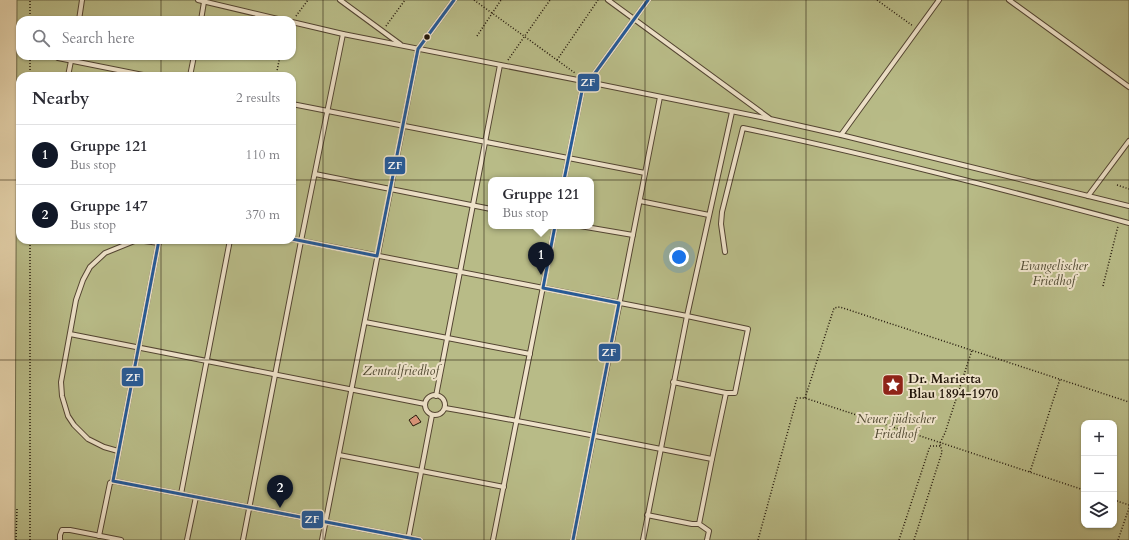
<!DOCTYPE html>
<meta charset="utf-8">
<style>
body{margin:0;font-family:Cardo,serif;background:#f2f2f3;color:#2b2b33}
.controls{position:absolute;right:12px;bottom:12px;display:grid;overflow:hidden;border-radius:8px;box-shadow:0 1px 3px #0004}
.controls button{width:36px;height:36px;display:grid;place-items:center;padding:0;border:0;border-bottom:1px solid #e1e1e2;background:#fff;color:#2b2b33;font:20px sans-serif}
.you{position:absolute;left:679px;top:257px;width:14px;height:14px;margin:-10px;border:3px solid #fff;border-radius:50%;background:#1a73e8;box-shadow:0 0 0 6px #1a73e833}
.badge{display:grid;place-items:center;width:26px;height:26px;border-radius:50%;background:#111827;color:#fff;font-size:13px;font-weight:700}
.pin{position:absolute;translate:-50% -33px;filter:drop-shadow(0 1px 2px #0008)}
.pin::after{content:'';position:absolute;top:21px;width:14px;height:12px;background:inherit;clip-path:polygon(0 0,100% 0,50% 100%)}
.popup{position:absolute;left:488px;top:177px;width:106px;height:52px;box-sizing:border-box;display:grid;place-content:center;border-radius:8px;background:#fff;filter:drop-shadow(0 1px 3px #0005);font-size:13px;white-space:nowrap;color:#7c7c81}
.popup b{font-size:15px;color:#2b2b33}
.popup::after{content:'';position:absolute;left:50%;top:100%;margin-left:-8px;border:8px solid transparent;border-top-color:#fff}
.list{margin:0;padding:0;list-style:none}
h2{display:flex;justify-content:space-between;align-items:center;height:52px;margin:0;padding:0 16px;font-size:17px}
h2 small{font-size:13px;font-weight:400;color:#7c7c81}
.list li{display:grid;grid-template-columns:26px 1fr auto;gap:12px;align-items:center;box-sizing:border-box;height:60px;padding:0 16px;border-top:1px solid #e1e1e2}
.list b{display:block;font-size:15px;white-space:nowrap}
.list p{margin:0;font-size:13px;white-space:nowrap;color:#7c7c81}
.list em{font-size:13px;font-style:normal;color:#7c7c81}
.icon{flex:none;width:22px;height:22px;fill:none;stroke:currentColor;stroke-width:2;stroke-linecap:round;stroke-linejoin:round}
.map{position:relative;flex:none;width:1129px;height:540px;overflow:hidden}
.search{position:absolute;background:#fff;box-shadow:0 1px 3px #0004;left:16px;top:16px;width:280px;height:44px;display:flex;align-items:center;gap:10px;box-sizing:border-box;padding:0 14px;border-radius:12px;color:#7c7c81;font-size:15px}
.panel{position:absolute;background:#fff;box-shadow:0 1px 3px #0004;left:16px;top:72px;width:280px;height:172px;border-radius:12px}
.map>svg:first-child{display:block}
</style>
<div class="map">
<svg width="1129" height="540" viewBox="0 0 1129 540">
<rect width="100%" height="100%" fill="#e5d3ac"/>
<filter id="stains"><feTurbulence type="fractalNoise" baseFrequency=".005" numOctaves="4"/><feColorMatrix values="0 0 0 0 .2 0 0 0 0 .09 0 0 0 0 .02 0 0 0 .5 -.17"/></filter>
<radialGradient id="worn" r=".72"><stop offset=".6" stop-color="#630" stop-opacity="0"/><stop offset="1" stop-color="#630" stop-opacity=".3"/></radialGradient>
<!-- green -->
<path fill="#b8bb87" stroke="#6d6848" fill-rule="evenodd" d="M 17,0 L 1129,0 L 1129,540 L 15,540 ZM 20,20 L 292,20 L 292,56 L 20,56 ZM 20,76 L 292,76 L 292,240 L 20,240 ZM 491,180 L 591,180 L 591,226 L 491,226 ZM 1084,423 L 1114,423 L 1114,525 L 1084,525 Z"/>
<!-- building -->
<polygon fill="#dc967b" stroke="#22160a" points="416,415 421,422 413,426 409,420"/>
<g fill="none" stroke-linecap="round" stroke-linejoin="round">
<!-- service casing -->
<g stroke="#534532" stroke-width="6">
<g id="service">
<polyline points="198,0 282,20"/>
<polyline points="340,0 400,44"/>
<polyline points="608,0 769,118"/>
<polyline points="1009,0 1129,87"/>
<polyline points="79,20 82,0"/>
<polyline points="201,20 204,2"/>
<polyline points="292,22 343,34 588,82 770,119 841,135 1129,206"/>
<polyline points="58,58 148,76"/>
<polyline points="68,76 72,56"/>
<polyline points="190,76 194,56"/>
<polyline points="292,104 645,173"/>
<polyline points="841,135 939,0"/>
<polyline points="315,174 491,209"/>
<polyline points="564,180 582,91 648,0"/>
<polyline points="1088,196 1129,141"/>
<polyline points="640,201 709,215"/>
<polyline points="580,226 633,235"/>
<polyline points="292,239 687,316 748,329 735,393 726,393"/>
<path d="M 725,252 L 721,224 L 722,212 L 743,128 C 873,155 1001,189 1129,223"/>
<polyline points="365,322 530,354"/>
<polyline points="70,334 425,404"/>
<polyline points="673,382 726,393 712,459 699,524 709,531 707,540"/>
<circle cx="435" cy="405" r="10"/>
<polyline points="436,396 500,65"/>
<path d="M 445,408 C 534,423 623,442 712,459"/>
<polyline points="118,451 104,447 88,439 74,425 68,416 62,396 61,382 76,300 83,280 90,267 105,253 137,240 159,243"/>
<polyline points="339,455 504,487"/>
<polyline points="113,481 420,540"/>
<polyline points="181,494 230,240"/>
<polyline points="647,515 692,524 699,524"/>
<polyline points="99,536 110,483 113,481 159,240"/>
<polyline points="60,540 60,535 62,530 70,530 121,540"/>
<polyline points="187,540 196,497"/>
<polyline points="243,540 301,241 343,34"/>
<polyline points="322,540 418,49 454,0"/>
<polyline points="408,540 432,415"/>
<polyline points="493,540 555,226"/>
<polyline points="573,540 660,97"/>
<polyline points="643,540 687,316 732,112"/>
</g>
</g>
<!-- path -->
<g stroke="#22160a" stroke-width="1.5" stroke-dasharray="1 2" stroke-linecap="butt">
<polyline points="474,0 575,73"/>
<polyline points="877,0 913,26"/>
<polyline points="296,16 308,0"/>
<polyline points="30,20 30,0"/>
<polyline points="386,26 405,0"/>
<polyline points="477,36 501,0"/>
<polyline points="508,60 550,0"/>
<polyline points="557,60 598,0"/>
<polyline points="30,76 30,56"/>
<polyline points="276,76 280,56"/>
<polyline points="1117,185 1129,189"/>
<polyline points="1103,286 1118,226"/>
<polyline points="805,398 834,308 840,307 1129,402"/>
<polyline points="1030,472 1060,379"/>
<polyline points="1114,500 1129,505"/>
<polyline points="16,540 17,509"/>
<polyline points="30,540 30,240"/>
<polyline points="758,540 797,398 805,398 1084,490"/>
<polyline points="899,540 930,446 941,446"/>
<polyline points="914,540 942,452 940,443 945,433 972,350"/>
<polyline points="1118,540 1129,508"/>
</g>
<!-- service -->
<use href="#service" stroke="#eee2c9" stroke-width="4"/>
<!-- bus-1 casing -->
<g stroke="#eee2c9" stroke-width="6">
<g id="bus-1">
<polyline points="564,180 582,91 648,0"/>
<polyline points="555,226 543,288 619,303 573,540"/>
<polyline points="292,239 377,256 418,49 454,0"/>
<polyline points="159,240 113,481 420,540"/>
</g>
</g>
<!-- bus-1 -->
<use href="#bus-1" stroke="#265a98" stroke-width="3"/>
</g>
<!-- grid -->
<path fill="none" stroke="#22160a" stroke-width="1" stroke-opacity="0.55" d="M 161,0 L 161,20M 323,0 L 323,540M 484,0 L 484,540M 645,0 L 645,540M 806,0 L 806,540M 968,0 L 968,540M 161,56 L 161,76M 0,180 L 20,180M 292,180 L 1129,180M 161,240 L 161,540M 0,360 L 1129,360"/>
<!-- icons -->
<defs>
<g id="sight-square" transform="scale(1.15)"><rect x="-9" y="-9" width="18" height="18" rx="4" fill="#8f2418" stroke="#eee2c9"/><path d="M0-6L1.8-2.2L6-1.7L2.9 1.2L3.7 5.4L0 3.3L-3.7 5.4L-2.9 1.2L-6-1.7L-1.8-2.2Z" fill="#fff"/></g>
</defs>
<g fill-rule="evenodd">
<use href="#sight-square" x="893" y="385"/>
</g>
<!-- markers -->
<circle fill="#22160a" stroke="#eee2c9" stroke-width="1.5" cx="427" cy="37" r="3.5"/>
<g text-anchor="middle" stroke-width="4" stroke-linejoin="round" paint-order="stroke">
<!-- park labels -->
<g font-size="13" font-style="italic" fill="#4f4830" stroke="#eee2c9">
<text x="1054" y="270">Evangelischer<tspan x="1054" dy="15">Friedhof</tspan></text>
<text x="401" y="375">Zentralfriedhof</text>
<text x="896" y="423">Neuer jüdischer<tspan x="896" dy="15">Friedhof</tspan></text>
</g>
<!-- poi labels -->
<g font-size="13" font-weight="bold" fill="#22160a" stroke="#eee2c9" text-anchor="start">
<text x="908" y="383">Dr. Marietta<tspan x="908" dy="15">Blau 1894-1970</tspan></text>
</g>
</g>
<g stroke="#eee2c9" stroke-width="1.5">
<rect x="577" y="73" width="23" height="19" rx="4" fill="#265a98"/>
<rect x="384" y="156" width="22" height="19" rx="4" fill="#265a98"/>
<rect x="598" y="343" width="23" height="19" rx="4" fill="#265a98"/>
<rect x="121" y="367" width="23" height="20" rx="4" fill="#265a98"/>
<rect x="301" y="510" width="23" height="19" rx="4" fill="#265a98"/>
</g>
<g font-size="11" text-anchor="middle" font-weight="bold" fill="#fff">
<text x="588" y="86">ZF</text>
<text x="395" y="169">ZF</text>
<text x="609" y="356">ZF</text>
<text x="133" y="381">ZF</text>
<text x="312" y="523">ZF</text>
</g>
<rect width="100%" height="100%" filter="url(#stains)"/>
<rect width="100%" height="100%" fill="url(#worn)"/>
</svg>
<div class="controls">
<button>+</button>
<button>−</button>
<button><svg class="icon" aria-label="layers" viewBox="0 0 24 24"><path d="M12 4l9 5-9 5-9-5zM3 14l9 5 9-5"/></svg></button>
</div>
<div class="you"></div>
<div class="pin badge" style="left:541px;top:275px">1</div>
<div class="popup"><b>Gruppe 121</b>Bus stop</div>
<div class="pin badge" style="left:280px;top:508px">2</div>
<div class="search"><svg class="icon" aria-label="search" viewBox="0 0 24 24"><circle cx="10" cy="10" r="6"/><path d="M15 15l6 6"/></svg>Search here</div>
<section class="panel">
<h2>Nearby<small>2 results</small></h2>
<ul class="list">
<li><span class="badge">1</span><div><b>Gruppe 121</b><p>Bus stop</p></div><em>110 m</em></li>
<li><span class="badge">2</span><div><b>Gruppe 147</b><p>Bus stop</p></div><em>370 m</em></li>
</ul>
</section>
</div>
